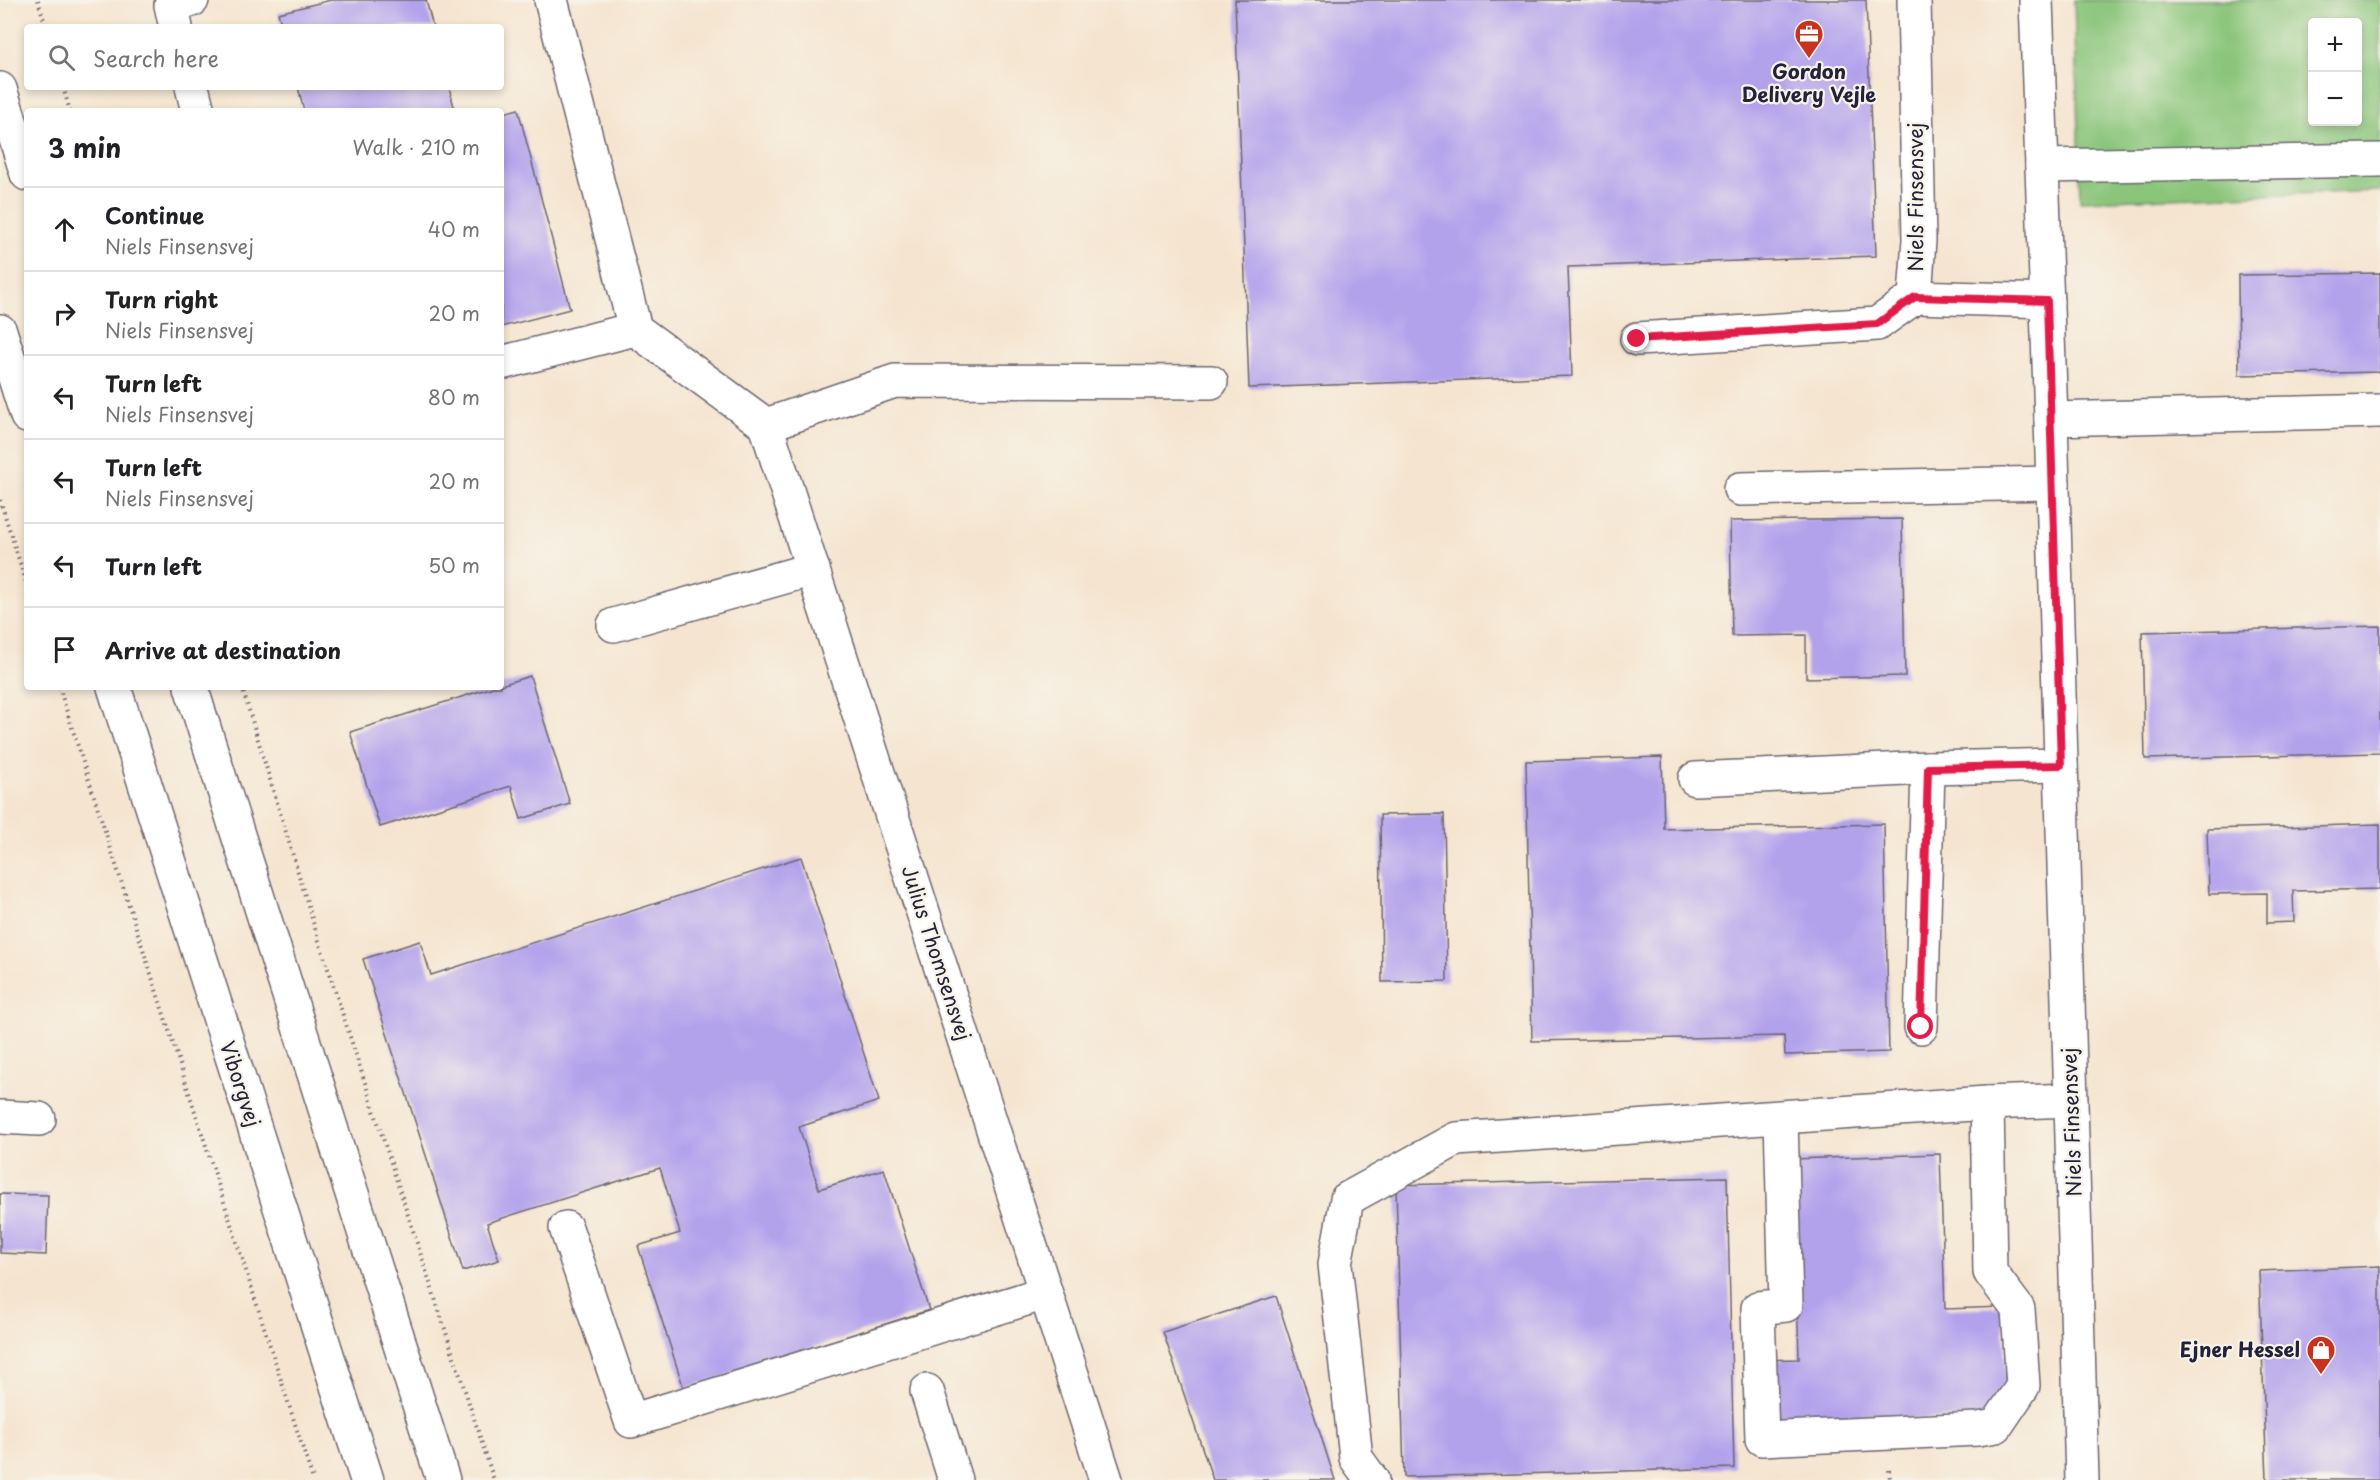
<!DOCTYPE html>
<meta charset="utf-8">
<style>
body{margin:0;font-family:"Playpen Sans",sans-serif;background:#f2f2f2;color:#202124}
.controls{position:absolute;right:18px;top:18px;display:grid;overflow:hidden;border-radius:6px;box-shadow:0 3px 9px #0003}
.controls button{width:54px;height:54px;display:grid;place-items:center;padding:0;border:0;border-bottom:2px solid #e0e0e0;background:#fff;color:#202124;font:30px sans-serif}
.stop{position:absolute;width:18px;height:18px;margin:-14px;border:4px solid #e11d48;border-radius:50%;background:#fff}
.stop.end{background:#e11d48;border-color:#fff;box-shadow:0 2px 6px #0008}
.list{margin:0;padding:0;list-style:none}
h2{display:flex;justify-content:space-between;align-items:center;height:78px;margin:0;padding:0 24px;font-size:26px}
h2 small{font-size:20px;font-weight:400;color:#757577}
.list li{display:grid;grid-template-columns:39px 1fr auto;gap:18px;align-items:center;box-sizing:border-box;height:84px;padding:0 24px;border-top:2px solid #e0e0e0}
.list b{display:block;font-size:22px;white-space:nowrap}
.list p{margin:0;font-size:20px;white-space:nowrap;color:#757577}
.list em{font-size:20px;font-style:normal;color:#757577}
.icon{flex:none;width:33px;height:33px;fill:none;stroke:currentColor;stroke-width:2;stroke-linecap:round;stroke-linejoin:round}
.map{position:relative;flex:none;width:2380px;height:1480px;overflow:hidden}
.search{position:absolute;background:#fff;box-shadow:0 3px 9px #0003;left:24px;top:24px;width:480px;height:66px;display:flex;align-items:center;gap:15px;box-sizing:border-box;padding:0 21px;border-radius:6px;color:#757577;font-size:22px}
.panel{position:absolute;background:#fff;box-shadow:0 3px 9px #0003;left:24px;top:108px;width:480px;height:582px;border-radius:6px}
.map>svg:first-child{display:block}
</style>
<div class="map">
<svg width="2380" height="1480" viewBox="0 0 2380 1480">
<rect width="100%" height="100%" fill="#f7f3e8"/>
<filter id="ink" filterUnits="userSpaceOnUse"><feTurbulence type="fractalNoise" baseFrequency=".0167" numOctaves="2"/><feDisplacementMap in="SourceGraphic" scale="12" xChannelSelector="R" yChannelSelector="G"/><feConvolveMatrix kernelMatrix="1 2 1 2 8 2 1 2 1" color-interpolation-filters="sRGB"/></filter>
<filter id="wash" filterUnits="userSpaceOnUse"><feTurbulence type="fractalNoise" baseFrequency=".008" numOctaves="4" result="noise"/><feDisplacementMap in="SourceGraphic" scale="24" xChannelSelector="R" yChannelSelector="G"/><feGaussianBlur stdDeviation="1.35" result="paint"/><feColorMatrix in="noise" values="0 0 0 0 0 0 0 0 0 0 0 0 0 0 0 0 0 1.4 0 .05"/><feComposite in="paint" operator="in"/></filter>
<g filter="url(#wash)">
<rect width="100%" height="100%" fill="#f5e5d0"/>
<!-- green -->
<path fill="#8ac57a" stroke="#56745a" stroke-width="1.5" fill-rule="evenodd" d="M 2074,0 L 2380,0 L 2380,191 L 2080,201 ZM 2312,22 L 2358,22 L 2358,122 L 2312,122 Z"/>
<g id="blocks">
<!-- building -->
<g fill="#b2a2ec">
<polygon points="331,0 426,0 433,27 282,27 278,13"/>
<polygon points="1235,0 1866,0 1876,256 1568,267 1572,376 1249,388"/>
<polygon points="298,87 449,87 455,111 304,111"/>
<polygon points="518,109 570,309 501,327 501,114"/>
<polygon points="2380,273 2380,372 2239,375 2238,275"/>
<polygon points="1902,519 1905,676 1806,678 1806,635 1732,636 1730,521"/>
<polygon points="2380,626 2380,753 2145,759 2142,632"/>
<polygon points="530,676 570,804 521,819 511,786 380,827 350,732 493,687 501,687 501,685"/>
<polygon points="1662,757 1664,829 1884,824 1889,1052 1785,1055 1784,1036 1532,1041 1526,761"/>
<polygon points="1444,814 1447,981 1382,982 1380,815"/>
<polygon points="2380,824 2380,889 2293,891 2294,922 2267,923 2267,893 2209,894 2207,829"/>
<polygon points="801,857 879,1101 799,1127 819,1189 884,1169 929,1310 684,1389 638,1246 680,1233 660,1168 487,1223 499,1260 463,1271 363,959 420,941 431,975"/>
<polygon points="1940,1154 1945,1309 2003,1307 2006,1401 1993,1417 1768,1423 1766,1360 1799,1359 1793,1159"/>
<polygon points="1727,1177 1734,1468 1404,1477 1396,1185"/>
<polygon points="0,1194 48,1195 46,1255 0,1253"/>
<polygon points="2380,1266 2380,1480 2267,1480 2259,1271"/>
<polygon points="1276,1296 1335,1480 1213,1480 1163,1332"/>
</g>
</g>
</g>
<g filter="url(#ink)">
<use href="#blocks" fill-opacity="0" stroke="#6c666f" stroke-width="1.5"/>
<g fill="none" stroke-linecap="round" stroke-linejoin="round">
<!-- minor casing -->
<g stroke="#6c666f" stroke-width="36">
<g id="minor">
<polyline points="551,0 635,329 766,425"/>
<polyline points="1914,0 1919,240 1915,297 2047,301"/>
<polyline points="2036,0 2051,419 2082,1480"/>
<polyline points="176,27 171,5 192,0"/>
<polyline points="192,87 198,111"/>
<polyline points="0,89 27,174"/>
<polyline points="2042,166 2380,160"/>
<polyline points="0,331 27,416"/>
<polyline points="1637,339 1877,324 1915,297"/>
<polyline points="501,363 635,329"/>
<polyline points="2051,419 2380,411"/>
<polyline points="766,425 1106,1480"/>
<polyline points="766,425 895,381 1211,382"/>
<polyline points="1740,489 2053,483"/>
<polyline points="614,625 813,569"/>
<polyline points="114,687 367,1480"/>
<polyline points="191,687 443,1480"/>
<polyline points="1695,779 1928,768"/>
<polyline points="1921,1027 1928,768 2061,765"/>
<polyline points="0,1117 39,1119"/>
<polyline points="1781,1118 1786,1305 1758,1308 1762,1439 1978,1429 1996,1426 2023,1386 2018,1309 1990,1272 1987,1103 2071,1100"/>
<polyline points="566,1228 631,1421 1045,1293"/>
<polyline points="927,1391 955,1480"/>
<polyline points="1372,1480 1356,1458 1335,1264 1347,1199 1456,1139 1987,1103"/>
</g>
</g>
<!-- path -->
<g stroke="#6c666f" stroke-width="4" stroke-dasharray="1.5 4.5" stroke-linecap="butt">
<polyline points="38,0 46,27"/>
<polyline points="63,87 70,111"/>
<polyline points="0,500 27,585"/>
<polyline points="59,687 313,1480"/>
<polyline points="242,687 317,935 494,1480"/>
<polyline points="1889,1470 1890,1480"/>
</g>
<!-- minor -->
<use href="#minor" stroke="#fff" stroke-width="33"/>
</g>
</g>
<g fill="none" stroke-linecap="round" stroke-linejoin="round" filter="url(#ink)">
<!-- route -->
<polyline stroke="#e11d48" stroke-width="8" points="1637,339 1877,324 1915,297 2047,301 2061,765 1928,768 1921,1027"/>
</g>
<!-- icons -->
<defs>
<g id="office-pin" transform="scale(1.5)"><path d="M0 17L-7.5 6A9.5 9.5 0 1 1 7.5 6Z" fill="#c8321e" stroke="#f7f3e8"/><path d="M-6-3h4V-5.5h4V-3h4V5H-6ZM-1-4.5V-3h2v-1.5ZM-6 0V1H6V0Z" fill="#fff"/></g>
<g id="shop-pin" transform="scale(1.5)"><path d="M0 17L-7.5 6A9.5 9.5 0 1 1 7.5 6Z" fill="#c8321e" stroke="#f7f3e8"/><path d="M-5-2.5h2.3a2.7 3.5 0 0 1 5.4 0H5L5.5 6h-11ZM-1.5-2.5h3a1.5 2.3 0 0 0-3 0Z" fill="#fff"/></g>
</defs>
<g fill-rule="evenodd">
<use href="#office-pin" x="1809" y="34"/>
<use href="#shop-pin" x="2321" y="1350"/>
</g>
<g text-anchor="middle" stroke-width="4.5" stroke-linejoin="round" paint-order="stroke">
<!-- poi labels -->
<g font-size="20" font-weight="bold" fill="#22223b" stroke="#f7f3e8">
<text x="1809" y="79">Gordon<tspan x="1809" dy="23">Delivery Vejle</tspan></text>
<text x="2300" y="1357" text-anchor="end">Ejner Hessel</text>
</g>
<!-- street labels -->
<g font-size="20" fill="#22223b" stroke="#f7f3e8">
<text transform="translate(1916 197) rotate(-90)" y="7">Niels Finsensvej</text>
<text transform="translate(936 953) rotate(72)" y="7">Julius Thomsensvej</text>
<text transform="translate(240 1084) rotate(72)" y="7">Viborgvej</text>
<text transform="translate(2072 1122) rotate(-92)" y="7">Niels Finsensvej</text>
</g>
</g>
</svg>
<div class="controls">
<button>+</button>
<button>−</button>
</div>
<div class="stop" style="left:1921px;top:1027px"></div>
<div class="stop end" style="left:1637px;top:339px"></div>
<div class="search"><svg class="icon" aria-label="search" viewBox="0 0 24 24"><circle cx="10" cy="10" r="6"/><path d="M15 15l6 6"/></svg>Search here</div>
<section class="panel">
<h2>3 min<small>Walk · 210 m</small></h2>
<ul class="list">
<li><svg class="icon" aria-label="ahead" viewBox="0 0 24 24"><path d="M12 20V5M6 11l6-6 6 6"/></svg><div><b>Continue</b><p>Niels Finsensvej</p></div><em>40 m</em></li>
<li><svg class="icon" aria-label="right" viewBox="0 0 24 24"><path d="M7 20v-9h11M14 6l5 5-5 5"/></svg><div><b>Turn right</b><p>Niels Finsensvej</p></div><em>20 m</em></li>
<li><svg class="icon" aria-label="left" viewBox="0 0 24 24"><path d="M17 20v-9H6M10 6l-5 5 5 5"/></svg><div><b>Turn left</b><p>Niels Finsensvej</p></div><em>80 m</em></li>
<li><svg class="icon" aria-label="left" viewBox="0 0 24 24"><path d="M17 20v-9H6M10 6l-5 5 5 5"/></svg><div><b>Turn left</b><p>Niels Finsensvej</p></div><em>20 m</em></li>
<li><svg class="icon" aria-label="left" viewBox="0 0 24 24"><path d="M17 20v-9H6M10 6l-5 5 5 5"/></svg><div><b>Turn left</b></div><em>50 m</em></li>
<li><svg class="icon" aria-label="arrive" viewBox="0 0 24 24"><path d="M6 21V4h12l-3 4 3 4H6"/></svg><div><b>Arrive at destination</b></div></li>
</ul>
</section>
</div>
